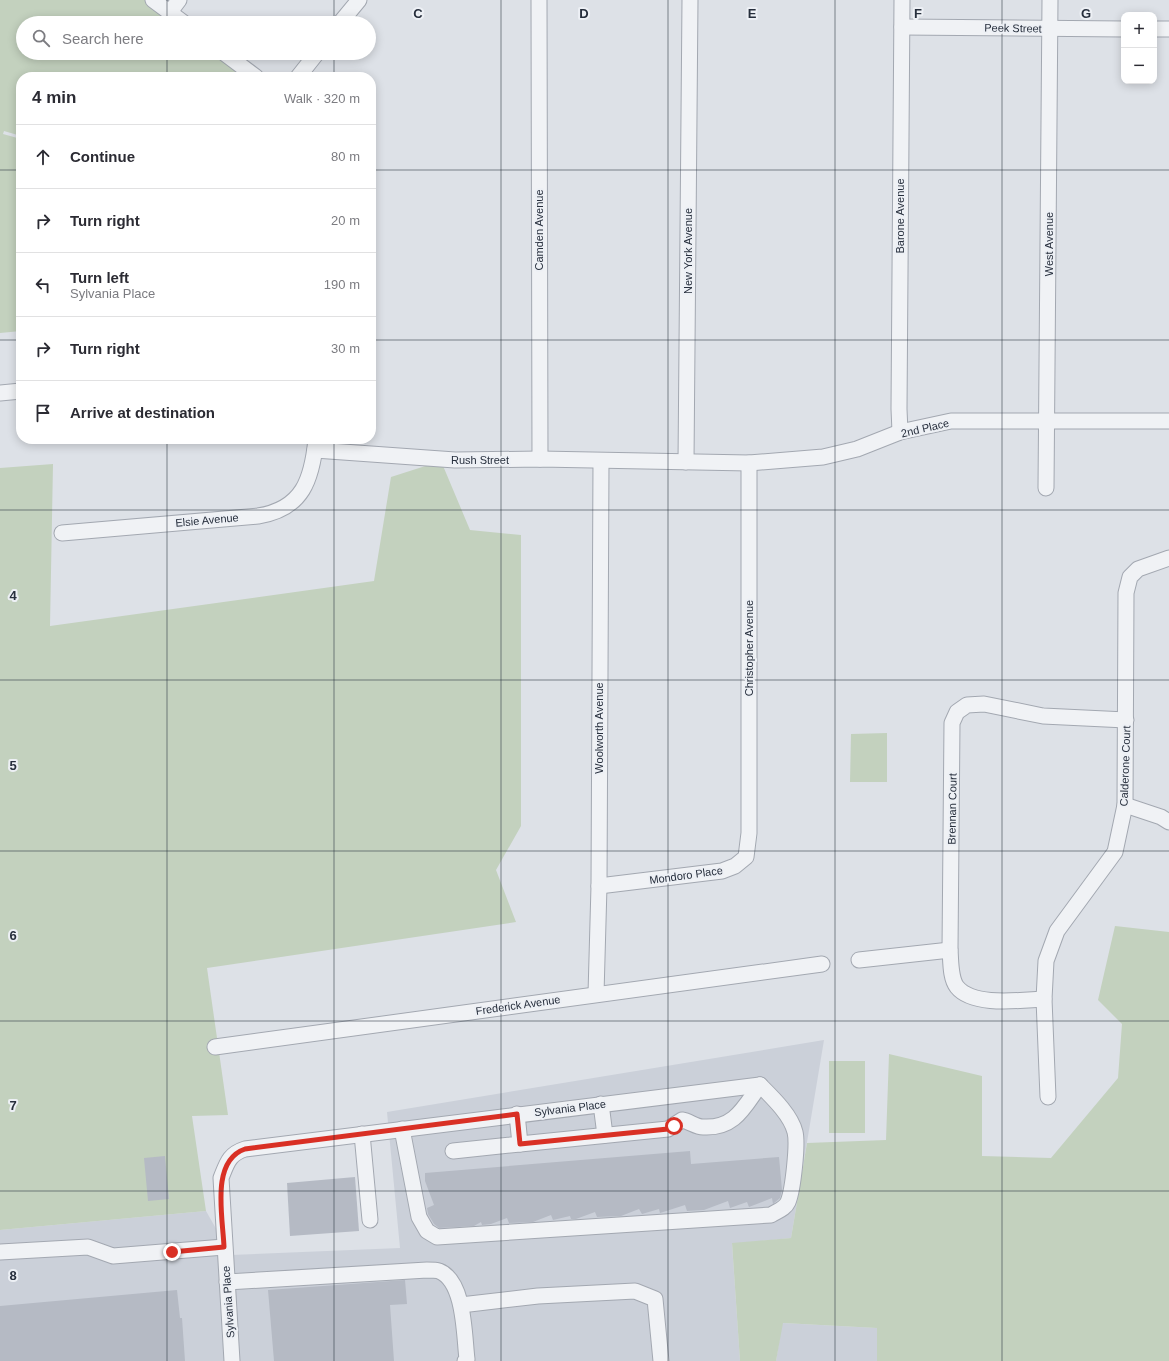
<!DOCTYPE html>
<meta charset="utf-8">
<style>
body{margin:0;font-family:Helvetica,sans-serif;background:#f7f7f7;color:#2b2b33}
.controls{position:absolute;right:12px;top:12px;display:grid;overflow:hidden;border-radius:8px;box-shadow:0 2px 10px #0003}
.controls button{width:36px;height:36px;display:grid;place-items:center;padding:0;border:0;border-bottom:1px solid #e1e1e2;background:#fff;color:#2b2b33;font:20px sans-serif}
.stop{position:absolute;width:12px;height:12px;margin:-9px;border:3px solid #d93025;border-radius:50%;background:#fff}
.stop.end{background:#d93025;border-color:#fff;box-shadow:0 1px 4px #0008}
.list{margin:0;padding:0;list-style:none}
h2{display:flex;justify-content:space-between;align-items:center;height:52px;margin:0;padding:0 16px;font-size:17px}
h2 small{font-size:13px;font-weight:400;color:#7c7c81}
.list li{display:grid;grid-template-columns:26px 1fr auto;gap:12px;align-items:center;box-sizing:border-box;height:64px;padding:0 16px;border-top:1px solid #e1e1e2}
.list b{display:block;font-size:15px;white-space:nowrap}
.list p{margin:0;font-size:13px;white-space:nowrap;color:#7c7c81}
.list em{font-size:13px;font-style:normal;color:#7c7c81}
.icon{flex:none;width:22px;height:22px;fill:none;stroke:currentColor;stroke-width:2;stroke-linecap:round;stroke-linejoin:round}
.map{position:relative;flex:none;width:1169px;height:1361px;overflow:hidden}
.search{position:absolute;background:#fff;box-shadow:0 2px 10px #0003;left:16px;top:16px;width:360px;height:44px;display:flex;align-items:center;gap:10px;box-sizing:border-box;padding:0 14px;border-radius:22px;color:#7c7c81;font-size:15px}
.panel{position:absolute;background:#fff;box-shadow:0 2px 10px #0003;left:16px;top:72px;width:360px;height:372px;border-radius:16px}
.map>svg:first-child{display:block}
</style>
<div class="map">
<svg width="1169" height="1361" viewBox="0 0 1169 1361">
<rect width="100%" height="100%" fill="#dde1e7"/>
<!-- built -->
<g fill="#cbd0d9">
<polygon points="824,1040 791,1238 732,1244 740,1361 0,1361 0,1230 206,1211 231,1255 400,1248 387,1112"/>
<polygon points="782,1323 877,1328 877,1361 776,1361"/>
</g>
<!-- green -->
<g fill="#c3d1be">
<polygon points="0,0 151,0 182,23 23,23 23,53 223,53 256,77 21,77 21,136 4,131 3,134 21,139 21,331 0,333"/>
<polygon points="441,461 470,530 521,535 521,826 496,870 516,922 207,968 228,1115 192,1116 206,1211 0,1230 0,468 53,464 50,626 374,581 391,477"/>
<polygon points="887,733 887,782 850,782 851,734"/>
<polygon points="1115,926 1169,932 1169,1361 877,1361 877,1328 783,1323 776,1361 740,1361 732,1243 791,1238 807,1143 886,1140 889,1054 982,1076 982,1156 1051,1158 1118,1078 1122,1024 1098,1000"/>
<rect x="829" y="1061" width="36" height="72"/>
</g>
<!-- building -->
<g fill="#b5bac4">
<polygon points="690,1151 691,1164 779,1157 782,1190 780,1198 773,1204 772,1198 749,1207 747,1202 730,1208 728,1201 704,1210 687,1211 685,1205 660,1213 659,1209 642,1214 639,1209 621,1216 597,1217 595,1212 576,1219 571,1219 570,1216 553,1220 551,1215 533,1222 509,1223 507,1218 491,1224 482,1225 481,1222 474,1226 439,1228 434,1224 428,1214 427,1208 434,1205 425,1181 425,1173"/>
<polygon points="165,1156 169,1199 148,1201 144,1158"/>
<polygon points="355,1177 359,1231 290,1236 287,1183"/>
<polygon points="405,1280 407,1304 390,1305 394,1361 274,1361 268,1290"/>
<polygon points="177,1290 180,1318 182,1318 185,1361 0,1361 0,1306"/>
</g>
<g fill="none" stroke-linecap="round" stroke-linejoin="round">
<!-- minor casing -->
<g stroke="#a3a8b1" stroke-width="17">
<g id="minor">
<polyline points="153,0 184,23"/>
<polyline points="539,0 540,459"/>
<polyline points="170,12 179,0"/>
<polyline points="340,23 359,0"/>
<polyline points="902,27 1124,29"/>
<polyline points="1154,29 1169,29"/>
<polyline points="224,53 256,77"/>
<polyline points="298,77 317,53"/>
<polyline points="0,393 21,391"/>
<polyline points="900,432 899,409 902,0"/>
<polyline points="315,450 455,460 540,459 749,463 823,457 857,449 900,432 951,421 1169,421"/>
<polyline points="686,462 690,0"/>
<polyline points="1046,488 1050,0"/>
<path d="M 62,533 L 258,516 C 303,509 312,479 316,439"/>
<polyline points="1125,805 1161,817 1169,822"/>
<polyline points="599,886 722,871 735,866 746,857 749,833 749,463"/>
<polyline points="859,960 950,950"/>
<polyline points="596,994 599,886 601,462"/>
<path d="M 1044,999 C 1021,1000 973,1007 957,987 C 950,978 951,961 950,950 L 952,723 L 957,712 L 967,705 L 984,704 L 1043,716 L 1126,720"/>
<polyline points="215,1047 822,964"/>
<polyline points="1048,1097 1044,999 1046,961 1057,931 1115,852 1125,805 1126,593 1130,577 1138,569 1169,558"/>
<polyline points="601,1104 605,1135"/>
<path d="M 402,1129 L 419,1217 L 427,1231 L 437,1237 L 771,1215 C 777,1211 785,1209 788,1202 C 793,1190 798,1144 795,1132 C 791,1115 772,1097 760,1085"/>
<polyline points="362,1134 370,1220"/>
<path d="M 520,1144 L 668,1129 L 682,1120 C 689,1121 696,1127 703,1127 C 735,1129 744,1107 760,1085"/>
<polyline points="453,1151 520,1144 517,1114"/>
<polyline points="0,1252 88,1247 113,1256 224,1247"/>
<path d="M 227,1282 L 427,1270 C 431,1270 436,1270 439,1271 C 465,1281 464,1336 467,1359 L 465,1361"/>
<polyline points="461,1305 538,1296 635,1291 655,1299 661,1361"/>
<path d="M 232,1361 L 221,1178 C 227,1163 229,1154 245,1149 L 760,1085"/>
</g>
</g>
<!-- minor -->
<use href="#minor" stroke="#f0f2f5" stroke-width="15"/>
</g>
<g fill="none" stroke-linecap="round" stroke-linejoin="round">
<!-- route -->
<path stroke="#d93025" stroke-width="5" d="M 172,1252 L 224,1247 C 223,1218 210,1161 245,1149 L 517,1114 L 520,1144 L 668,1129 L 674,1126"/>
</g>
<!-- grid -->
<path fill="none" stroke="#272f3d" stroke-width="1" stroke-opacity="0.55" d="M 167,0 L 167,23M 334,0 L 334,23M 501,0 L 501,1361M 668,0 L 668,1361M 835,0 L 835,1361M 1002,0 L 1002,1361M 167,53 L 167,77M 334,53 L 334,77M 0,170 L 21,170M 371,170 L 1169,170M 0,340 L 21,340M 371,340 L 1169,340M 167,439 L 167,1361M 334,439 L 334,1361M 0,510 L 1169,510M 0,680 L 1169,680M 0,851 L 1169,851M 0,1021 L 1169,1021M 0,1191 L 1169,1191"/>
<g text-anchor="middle" stroke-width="4" stroke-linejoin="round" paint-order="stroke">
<!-- street labels -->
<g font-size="11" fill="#272f3d" stroke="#edf0f5">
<text transform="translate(1013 28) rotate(1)" y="4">Peek Street</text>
<text transform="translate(900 216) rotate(-90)" y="4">Barone Avenue</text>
<text transform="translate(539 230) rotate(-90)" y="4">Camden Avenue</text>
<text transform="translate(1049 244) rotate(-90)" y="4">West Avenue</text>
<text transform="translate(688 251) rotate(-90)" y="4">New York Avenue</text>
<text transform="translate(925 428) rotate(-13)" y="4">2nd Place</text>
<text x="480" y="464">Rush Street</text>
<text transform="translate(207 520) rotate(-5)" y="4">Elsie Avenue</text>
<text transform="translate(749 648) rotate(-90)" y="4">Christopher Avenue</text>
<text transform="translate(599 728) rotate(-90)" y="4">Woolworth Avenue</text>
<text transform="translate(1125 766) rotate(-88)" y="4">Calderone Court</text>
<text transform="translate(952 809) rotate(-89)" y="4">Brennan Court</text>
<text transform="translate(686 875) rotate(-8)" y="4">Mondoro Place</text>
<text transform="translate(518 1005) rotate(-8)" y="4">Frederick Avenue</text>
<text transform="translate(570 1108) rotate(-7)" y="4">Sylvania Place</text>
<text transform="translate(228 1302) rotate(-94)" y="4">Sylvania Place</text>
</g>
</g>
<g font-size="13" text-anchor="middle" font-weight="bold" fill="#272f3d" stroke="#edf0f5" stroke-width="4" stroke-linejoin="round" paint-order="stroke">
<text x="418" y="18">C</text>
<text x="584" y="18">D</text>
<text x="752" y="18">E</text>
<text x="918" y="18">F</text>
<text x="1086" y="18">G</text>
<text x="13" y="600">4</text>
<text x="13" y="770">5</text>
<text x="13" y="940">6</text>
<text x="13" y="1110">7</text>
<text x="13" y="1280">8</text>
</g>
</svg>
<div class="controls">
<button>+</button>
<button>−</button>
</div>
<div class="stop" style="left:674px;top:1126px"></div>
<div class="stop end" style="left:172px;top:1252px"></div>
<div class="search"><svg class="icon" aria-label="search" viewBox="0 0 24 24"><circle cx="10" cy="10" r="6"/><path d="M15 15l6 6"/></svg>Search here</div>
<section class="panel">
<h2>4 min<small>Walk · 320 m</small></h2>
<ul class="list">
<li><svg class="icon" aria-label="ahead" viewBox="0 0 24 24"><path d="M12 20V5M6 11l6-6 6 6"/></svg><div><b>Continue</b></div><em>80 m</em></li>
<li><svg class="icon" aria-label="right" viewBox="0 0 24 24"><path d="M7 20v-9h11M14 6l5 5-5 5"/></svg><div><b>Turn right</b></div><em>20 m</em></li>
<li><svg class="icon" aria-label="left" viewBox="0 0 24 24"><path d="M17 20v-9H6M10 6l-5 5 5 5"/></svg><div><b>Turn left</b><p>Sylvania Place</p></div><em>190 m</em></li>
<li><svg class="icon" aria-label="right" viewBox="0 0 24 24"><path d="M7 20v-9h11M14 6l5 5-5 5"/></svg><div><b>Turn right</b></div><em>30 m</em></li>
<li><svg class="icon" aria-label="arrive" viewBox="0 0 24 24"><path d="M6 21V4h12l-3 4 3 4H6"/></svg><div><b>Arrive at destination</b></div></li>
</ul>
</section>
</div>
